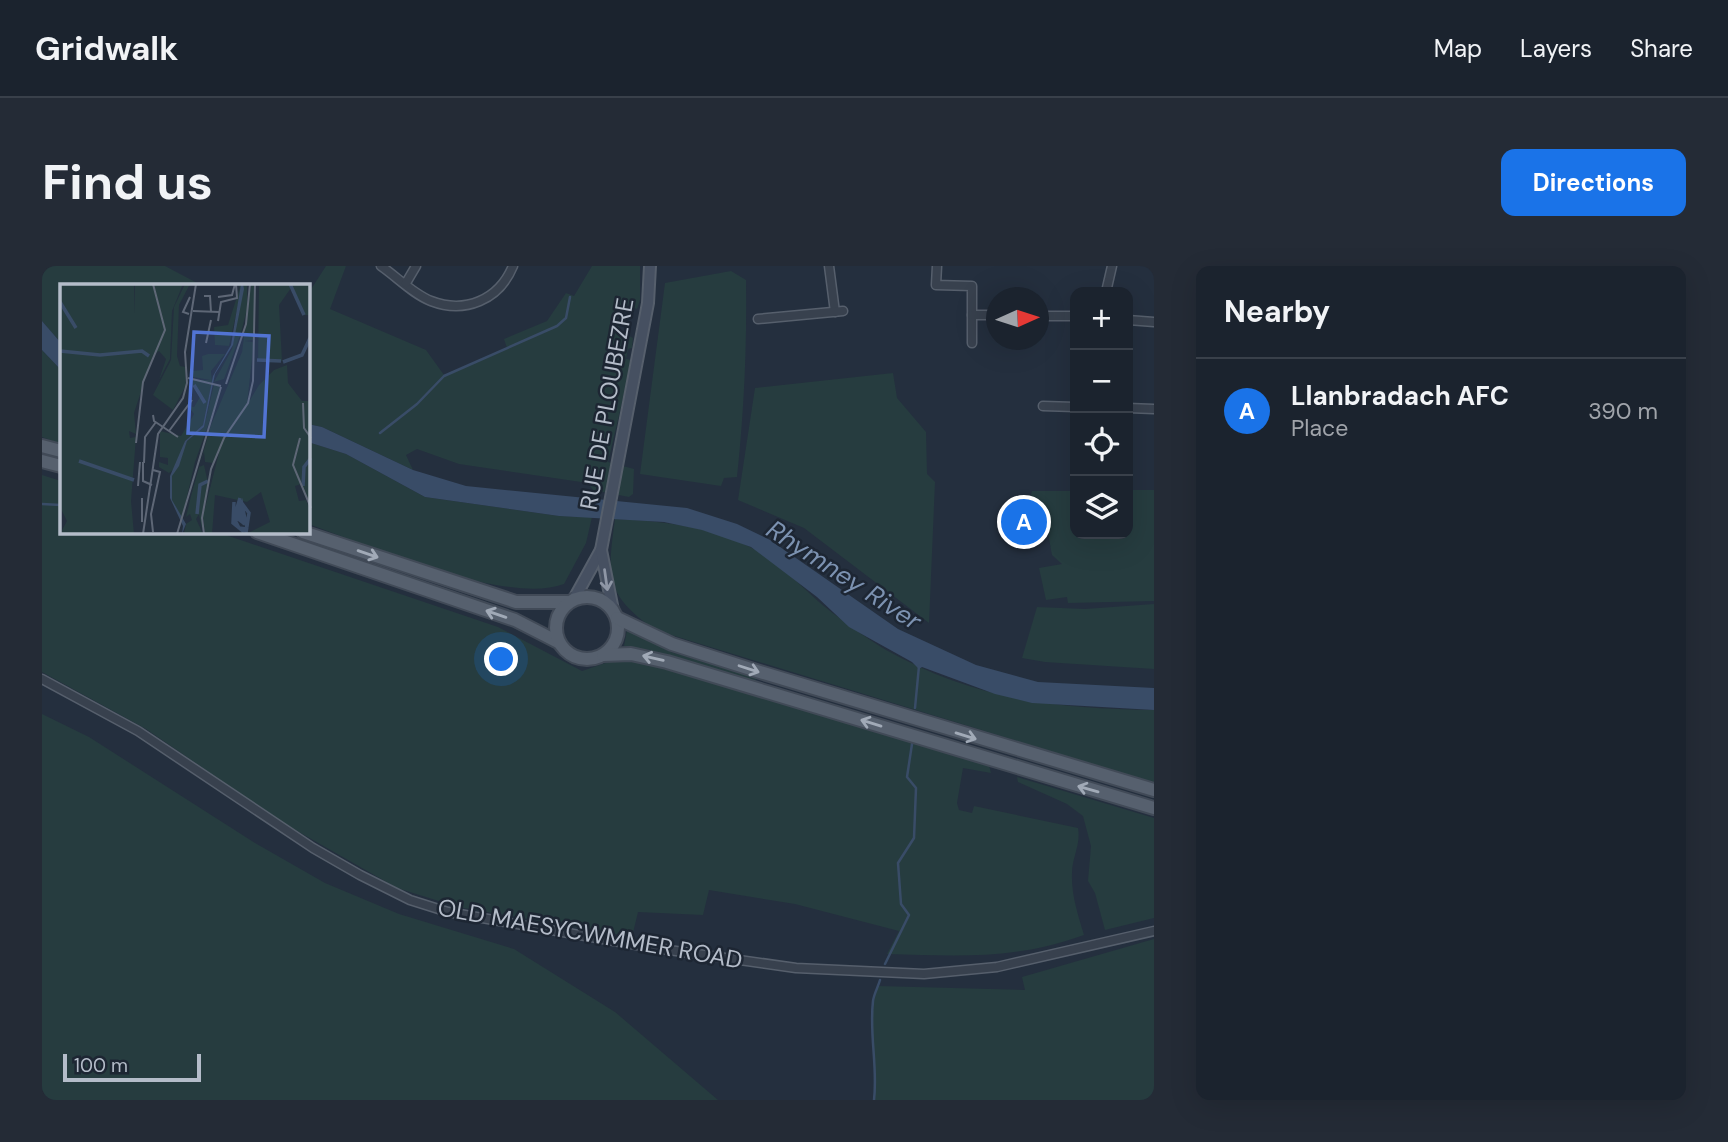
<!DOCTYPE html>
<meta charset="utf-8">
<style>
body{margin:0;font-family:"DM Sans",sans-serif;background:#242b36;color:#f1f3f6}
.controls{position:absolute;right:21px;top:21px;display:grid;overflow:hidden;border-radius:14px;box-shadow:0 7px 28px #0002}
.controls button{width:63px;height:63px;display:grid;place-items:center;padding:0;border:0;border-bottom:2px solid #39404a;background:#1b232e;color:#f1f3f6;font:35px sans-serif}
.compass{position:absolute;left:944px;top:21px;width:63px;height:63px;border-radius:50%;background:#1b232e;box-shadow:0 7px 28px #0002;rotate:87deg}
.scale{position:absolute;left:21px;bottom:18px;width:138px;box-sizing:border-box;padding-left:7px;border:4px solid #b4bcc9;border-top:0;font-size:19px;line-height:24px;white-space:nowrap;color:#b4bcc9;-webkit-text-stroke:5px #1d2633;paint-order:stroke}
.you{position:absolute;left:460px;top:394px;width:24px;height:24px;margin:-18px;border:5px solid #fff;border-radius:50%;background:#1a73e8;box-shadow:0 0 0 10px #1a73e833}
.badge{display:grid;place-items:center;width:46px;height:46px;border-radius:50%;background:#1a73e8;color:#fff;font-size:23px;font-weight:700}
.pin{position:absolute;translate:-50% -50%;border:4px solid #fff;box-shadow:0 2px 7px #0006}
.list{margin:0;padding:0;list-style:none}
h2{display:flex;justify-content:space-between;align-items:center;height:91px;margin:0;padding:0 28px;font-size:30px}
h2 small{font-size:23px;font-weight:400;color:#a0a4aa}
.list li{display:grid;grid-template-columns:46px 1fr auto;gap:21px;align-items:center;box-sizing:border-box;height:105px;padding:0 28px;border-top:2px solid #39404a}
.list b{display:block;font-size:26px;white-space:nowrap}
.list p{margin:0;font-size:23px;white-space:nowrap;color:#a0a4aa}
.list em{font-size:23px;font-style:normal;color:#a0a4aa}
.icon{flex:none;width:38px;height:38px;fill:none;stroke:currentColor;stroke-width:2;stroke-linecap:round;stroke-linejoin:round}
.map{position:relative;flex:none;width:1112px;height:834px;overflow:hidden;border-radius:14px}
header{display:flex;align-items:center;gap:42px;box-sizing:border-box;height:98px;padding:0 35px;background:#1b232e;border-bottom:2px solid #39404a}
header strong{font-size:33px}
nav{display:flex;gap:38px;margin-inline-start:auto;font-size:24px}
.intro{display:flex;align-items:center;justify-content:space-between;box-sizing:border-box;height:168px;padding:0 42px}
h1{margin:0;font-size:49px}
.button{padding:18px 32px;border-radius:14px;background:#1a73e8;color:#fff;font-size:24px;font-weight:700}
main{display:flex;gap:42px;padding:0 42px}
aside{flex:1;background:#1b232e;border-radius:14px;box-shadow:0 7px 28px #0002}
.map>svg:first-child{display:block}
</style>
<header>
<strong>Gridwalk</strong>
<nav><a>Map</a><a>Layers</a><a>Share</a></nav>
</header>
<div class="intro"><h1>Find us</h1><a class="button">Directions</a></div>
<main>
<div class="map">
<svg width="1112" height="834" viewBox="0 0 1112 834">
<rect width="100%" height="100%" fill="#242f3e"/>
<!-- green -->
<g fill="#263c3f">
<polygon points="0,0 123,0 159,19 19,19 19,77 0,55"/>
<polygon points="284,0 304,0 288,43 384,84 402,109 465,82 462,73 505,55 524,27 532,30 550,0 598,0 598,34 595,43 585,39 575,49 578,65 591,72 590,82 586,83 584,93 590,94 566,196 592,203 591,228 587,231 551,224 546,217 417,198 375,183 364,189 371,204 280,161 266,158 266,28"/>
<path d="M 689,5 L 704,14 C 705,81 702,145 695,211 L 682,212 L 679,220 L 598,208 L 623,17 Z"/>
<polygon points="0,84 19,104 19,178 0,171"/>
<polygon points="851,107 855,132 884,166 885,208 893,216 887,357 762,262 696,234 713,122"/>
<path d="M 266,176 L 304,188 L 383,231 L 517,250 L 550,251 L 544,277 L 522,318 C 464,340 327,279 266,258 Z"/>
<path d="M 0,209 L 19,215 L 19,266 L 175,266 L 456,361 L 540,405 L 575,393 L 597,395 L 947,499 L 949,507 L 921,502 L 915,537 L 917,544 L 930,547 L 932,540 L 1036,562 C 1039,579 1030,591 1030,607 C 1029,628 1036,649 1042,669 C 974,694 916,690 845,688 L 857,665 L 753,638 L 667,624 L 661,649 L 596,646 L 590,671 L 416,641 L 355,622 L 243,558 L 104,463 L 0,406 Z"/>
<polygon points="1086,224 1112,224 1112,335 1026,337 1025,331 1004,334 997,302 1020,298 1010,289 1006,267 986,238 990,225 1033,225 1033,268 1086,268"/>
<path d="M 573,253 C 620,255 666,260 708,281 C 737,295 759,321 783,341 C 802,356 824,372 844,384 C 931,433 1014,443 1112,444 L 1112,517 L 613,364 C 563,328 565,312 573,253 Z"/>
<polygon points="1112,338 1112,403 1003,396 980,392 995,341 1043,343"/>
<polygon points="585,364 629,386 715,411 713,416 607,384 582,380"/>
<polygon points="0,448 47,471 213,577 283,617 357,648 472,683 573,746 676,834 0,834"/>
<polygon points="975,511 1112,552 1112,652 1063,664 1053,627 1046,615 1049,580 1041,550 1025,538 976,516"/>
<path d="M 1112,673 L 1112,834 L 832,834 C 836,799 824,752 836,720 L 983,724 L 980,711 Z"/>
</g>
<!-- water -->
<g fill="#394c67">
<polygon points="0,55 19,77 19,104 0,84"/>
<polygon points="266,158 280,161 371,204 424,220 645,242 695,258 728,274 856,363 934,399 996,416 1112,422 1112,444 990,437 953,428 880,401 877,403 870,396 807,361 775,331 709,281 660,264 622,256 517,250 383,231 304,188 266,176"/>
</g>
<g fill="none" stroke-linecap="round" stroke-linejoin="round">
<!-- stream -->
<g stroke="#394c67" stroke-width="2.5">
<polyline points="338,167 375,138 402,110 515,60 524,52 528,31"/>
<polyline points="0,238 19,239"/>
<polyline points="873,442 877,400"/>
<polyline points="843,698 867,649 859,638 856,597 872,572 874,522 865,511 870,478"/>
<path d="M 832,834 C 836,801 827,768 831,735 C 832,728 836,721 838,714"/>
</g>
<!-- street casing -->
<g stroke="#565f6c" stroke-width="11">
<g id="street">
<path d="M 339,0 C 355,11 371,28 389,35 C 423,48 457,34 471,0"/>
<polyline points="787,0 793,46"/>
<polyline points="895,0 894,19 930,20 930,77"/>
<polyline points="364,17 374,0"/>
<polyline points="1064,26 1070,0"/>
<polyline points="930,49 954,49"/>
<polyline points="996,50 1033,50"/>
<polyline points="716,53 801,45"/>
<polyline points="1086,54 1112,56"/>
<polyline points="1001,140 1033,141"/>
<polyline points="1086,142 1112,143"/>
<polyline points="0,413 96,465 271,582 318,609 368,634 406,646 606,681 754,702 882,708 955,701 1112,665"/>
</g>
</g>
<!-- secondary casing -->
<g stroke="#565f6c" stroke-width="14">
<g id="secondary">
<polyline points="532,333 559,284"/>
<polyline points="571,344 559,284 606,37 608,0"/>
</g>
</g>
<!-- primary casing -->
<g stroke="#414a57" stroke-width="16">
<g id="primary">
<polyline points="0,180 19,185"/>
<polyline points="0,195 19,200"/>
<polyline points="215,266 473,354 516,376"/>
<polyline points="261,266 474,336 526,336"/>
<circle cx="545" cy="362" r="31"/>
<polyline points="575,352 630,378 718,406 1112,524"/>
<polyline points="561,389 589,388 625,396 1112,542"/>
</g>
</g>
<!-- street -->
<use href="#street" stroke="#38414e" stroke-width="8"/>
<!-- secondary -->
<use href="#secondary" stroke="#465061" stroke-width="10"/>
<!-- primary -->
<use href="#primary" stroke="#56606e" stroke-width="12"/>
</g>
<!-- one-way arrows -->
<defs><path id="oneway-shaft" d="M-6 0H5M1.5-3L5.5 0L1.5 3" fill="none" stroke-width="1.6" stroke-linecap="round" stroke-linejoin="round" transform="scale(1.75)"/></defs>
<g stroke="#a1aab7">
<use href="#oneway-shaft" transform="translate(326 288) rotate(19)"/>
<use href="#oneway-shaft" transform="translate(454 348) rotate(-161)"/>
<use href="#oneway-shaft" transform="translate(611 392) rotate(-167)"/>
<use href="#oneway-shaft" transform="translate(707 403) rotate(18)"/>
<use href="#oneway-shaft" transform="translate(829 457) rotate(-163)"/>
<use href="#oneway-shaft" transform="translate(924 470) rotate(17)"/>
<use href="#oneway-shaft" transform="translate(1046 523) rotate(-164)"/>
</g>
<use stroke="#8e96a5" href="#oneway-shaft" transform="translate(564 314) rotate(82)"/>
<g text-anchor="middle" stroke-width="5" stroke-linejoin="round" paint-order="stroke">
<!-- street labels -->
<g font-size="24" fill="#b4bcc9" stroke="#1d2633">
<text transform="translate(565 138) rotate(-80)" y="8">RUE DE PLOUBEZRE</text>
<text transform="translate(548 668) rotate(10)" y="8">OLD MAESYCWMMER ROAD</text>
</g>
<!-- water labels -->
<g font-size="26" font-style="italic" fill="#7c92b1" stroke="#1d2633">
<text transform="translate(802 309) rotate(33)" y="9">Rhymney River</text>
</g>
</g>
<!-- overview -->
<g transform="translate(18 18)">
<rect width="250" height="250" fill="#242f3e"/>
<path d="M 0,0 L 74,0 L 75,30 L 75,0 L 123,0 L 112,27 L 110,75 L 99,96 L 106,75 L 99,67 L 93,71 L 74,129 L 76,150 L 69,147 L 70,154 L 76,153 L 71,217 L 74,250 L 0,250 L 7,237 L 0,223 ZM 125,0 L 130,0 L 119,21 L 117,72 L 120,82 L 125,83 L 126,101 L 113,126 L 93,111 L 111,76 L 114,23 ZM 177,0 L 181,0 L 182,3 L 169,62 L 155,61 L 154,43 L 168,41 L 180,3 ZM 183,0 L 187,0 L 187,25 L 181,49 L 164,95 L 154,98 L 172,65 ZM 191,0 L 195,0 L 194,56 L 185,57 L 194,58 L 187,120 L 153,179 L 145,178 L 144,168 L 139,183 L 144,181 L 148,199 L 142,245 L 139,230 L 136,235 L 143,250 L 124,250 L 126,240 L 132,236 L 130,230 L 126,233 L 131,212 L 151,141 L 182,68 ZM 199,0 L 250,0 L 250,31 L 243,31 L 231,4 L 219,21 L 222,77 L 198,77 ZM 148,70 L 165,70 L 151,87 L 152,97 L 143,141 L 125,157 L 117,183 L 109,189 L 99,183 L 99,178 L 108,181 L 108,174 L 100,173 L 100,147 L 121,152 L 134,130 L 128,122 L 134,123 L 140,113 L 129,96 L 150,96 L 133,93 L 132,87 L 143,86 L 142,72 ZM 227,81 L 228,99 L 242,117 L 250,117 L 250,221 L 241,200 L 235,202 L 239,217 L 246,216 L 250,225 L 250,250 L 186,250 L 210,238 L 201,208 L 187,218 L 155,211 L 152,250 L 145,250 L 143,232 L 160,165 L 199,101 L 214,86 ZM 154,100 L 160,103 L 159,110 L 135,178 L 122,234 L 112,218 L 112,191 L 127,157 L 144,143 Z" fill="#263c3f"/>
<path d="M 181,0 L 183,0 L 184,5 L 173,61 L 155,90 L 144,143 L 127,157 L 119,182 L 112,192 L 112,216 L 126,240 L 122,250 L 123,242 L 110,214 L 110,192 L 125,157 L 143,141 L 153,92 L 171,61 Z" fill="#394c67"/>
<path fill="none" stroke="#394c67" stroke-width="3.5" d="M 230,0 L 244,31M 0,18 L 16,44M 0,67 L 40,71 L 82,67 L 89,72M 197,76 L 221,77M 223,78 L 242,71 L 250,54M 134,101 L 145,119M 19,177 L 74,196M 243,202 L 244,183 L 251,174M 180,214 L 174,234 L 179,244 L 186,245M 174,218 L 173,239 L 184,248M 137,230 L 140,201 L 148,197M 182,236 L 182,224 L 185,239M 184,240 L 179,231 L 182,221 L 187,244M 185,240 L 177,234 L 181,218 L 189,229 L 186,249"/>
<path fill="none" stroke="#5e6776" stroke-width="2" d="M 144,12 L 150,12 L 151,28M 158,13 L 172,11 L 175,0M 133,27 L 159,28M 129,30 L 123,28 L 130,13M 158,37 L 161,18 L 177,14 L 176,0M 146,59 L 151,36M 128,94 L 161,102M 166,100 L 186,40 L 190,0M 243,119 L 244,144 L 251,154M 93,131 L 94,137 L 118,153M 109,147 L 132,116M 240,154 L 233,181 L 251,224M 76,159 L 83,98 L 105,46 L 93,0M 83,178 L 83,197 L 92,201M 84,179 L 85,153 L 96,138M 78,202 L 80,178M 82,238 L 82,214M 93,248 L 91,230 L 100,188 L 93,186M 83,250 L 98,150 L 123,114 L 127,99 L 125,68 L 136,0M 117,250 L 161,103M 144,250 L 142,234 L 151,185 L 164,154 L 188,119 L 193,97 L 195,0"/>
<path fill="#5274d3" fill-opacity="0.15" stroke="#5274d3" stroke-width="3.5" d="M 134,48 L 209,52 L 204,153 L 128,149 Z"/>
<rect width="250" height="250" fill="none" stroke="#b4bcc9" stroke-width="3.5"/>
</g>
</svg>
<div class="controls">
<button>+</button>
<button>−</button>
<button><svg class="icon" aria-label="locate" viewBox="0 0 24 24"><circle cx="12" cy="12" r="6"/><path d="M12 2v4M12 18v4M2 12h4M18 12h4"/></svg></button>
<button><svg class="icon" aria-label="layers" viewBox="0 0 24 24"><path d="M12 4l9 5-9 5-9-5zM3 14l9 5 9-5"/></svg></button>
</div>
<svg class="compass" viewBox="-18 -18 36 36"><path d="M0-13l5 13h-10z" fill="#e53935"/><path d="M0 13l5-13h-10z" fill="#a0a4aa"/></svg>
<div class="scale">100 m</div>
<div class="you"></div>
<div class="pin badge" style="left:982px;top:256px">A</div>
</div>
<aside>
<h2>Nearby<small></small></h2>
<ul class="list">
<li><span class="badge">A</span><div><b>Llanbradach AFC</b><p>Place</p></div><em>390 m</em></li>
</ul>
</aside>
</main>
